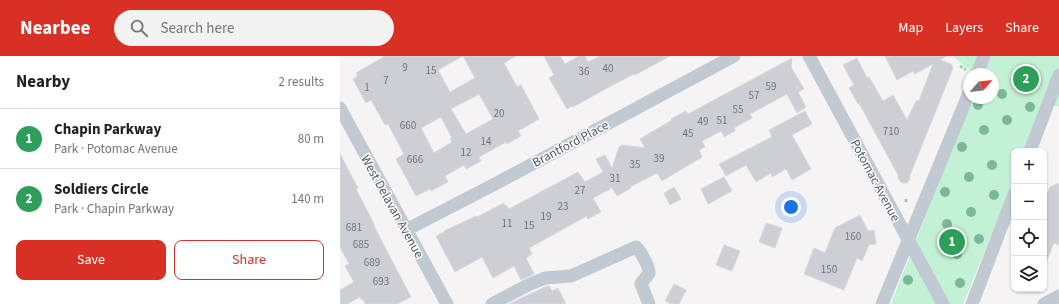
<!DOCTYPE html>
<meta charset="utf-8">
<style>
body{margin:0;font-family:"Source Sans 3",sans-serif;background:#f2f2f2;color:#202124}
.controls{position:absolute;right:12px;bottom:12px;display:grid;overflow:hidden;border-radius:8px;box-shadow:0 1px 3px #0004}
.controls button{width:36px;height:36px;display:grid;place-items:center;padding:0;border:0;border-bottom:1px solid #e0e0e0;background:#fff;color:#202124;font:20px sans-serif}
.compass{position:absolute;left:623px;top:12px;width:36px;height:36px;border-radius:50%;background:#fff;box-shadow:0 1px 3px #0004;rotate:62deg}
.you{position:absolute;left:451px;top:151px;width:14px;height:14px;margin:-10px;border:3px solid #fff;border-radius:50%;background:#1a73e8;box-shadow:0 0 0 6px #1a73e833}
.badge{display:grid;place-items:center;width:26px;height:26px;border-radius:50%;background:#d93025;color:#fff;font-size:13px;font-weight:700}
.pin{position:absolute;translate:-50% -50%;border:2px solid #fff;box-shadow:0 1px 4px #0006}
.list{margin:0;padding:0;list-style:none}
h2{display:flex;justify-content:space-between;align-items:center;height:52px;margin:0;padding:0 16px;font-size:17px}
h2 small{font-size:13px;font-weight:400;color:#757577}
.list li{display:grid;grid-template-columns:26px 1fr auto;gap:12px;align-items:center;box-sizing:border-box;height:60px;padding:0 16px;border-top:1px solid #e0e0e0}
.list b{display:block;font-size:15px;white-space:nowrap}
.list p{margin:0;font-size:13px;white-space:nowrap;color:#757577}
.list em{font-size:13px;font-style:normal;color:#757577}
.actions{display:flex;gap:8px;padding:12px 16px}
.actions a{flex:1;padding:9px 0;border:1px solid #d93025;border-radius:8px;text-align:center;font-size:14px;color:#d93025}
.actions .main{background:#d93025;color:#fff}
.icon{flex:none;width:22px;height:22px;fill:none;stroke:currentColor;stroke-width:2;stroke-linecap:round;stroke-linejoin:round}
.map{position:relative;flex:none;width:719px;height:248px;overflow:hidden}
header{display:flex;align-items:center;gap:24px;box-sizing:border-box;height:56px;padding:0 20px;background:#d93025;color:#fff}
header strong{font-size:19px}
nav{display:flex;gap:22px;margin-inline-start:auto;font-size:14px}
.search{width:280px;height:36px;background:#f2f2f2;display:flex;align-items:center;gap:10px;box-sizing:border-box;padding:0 14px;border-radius:22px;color:#757577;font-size:15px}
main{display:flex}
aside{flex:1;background:#fff}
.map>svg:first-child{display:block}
</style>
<header>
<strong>Nearbee</strong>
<div class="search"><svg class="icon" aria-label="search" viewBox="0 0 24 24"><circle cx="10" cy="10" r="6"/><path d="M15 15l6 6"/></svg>Search here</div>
<nav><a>Map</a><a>Layers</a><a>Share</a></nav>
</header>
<main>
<aside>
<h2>Nearby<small>2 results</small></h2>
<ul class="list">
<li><span class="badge" style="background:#2e9e5b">1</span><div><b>Chapin Parkway</b><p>Park · Potomac Avenue</p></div><em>80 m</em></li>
<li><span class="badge" style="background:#2e9e5b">2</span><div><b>Soldiers Circle</b><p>Park · Chapin Parkway</p></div><em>140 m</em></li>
</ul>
<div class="actions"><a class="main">Save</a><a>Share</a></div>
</aside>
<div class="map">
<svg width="719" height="248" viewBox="0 0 719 248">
<rect width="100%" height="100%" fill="#f5f3f3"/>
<!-- green -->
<polygon fill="#c3f1d5" points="613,0 719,0 719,50 713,50 685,95 674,95 674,123 623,248 551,248 632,42 653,42 653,18 636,18 625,11"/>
<!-- building -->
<g fill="#cdcfd5" stroke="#d7d9de" fill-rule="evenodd">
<path d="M 45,0 L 176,0 L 164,7 L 177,31 L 181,29 L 199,63 L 178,75 L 181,80 L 167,88 L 166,86 L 139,101 L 141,105 L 126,113 L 124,109 L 105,120 L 108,126 L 91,135 L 90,133 L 76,140 L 56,103 L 64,98 L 48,68 L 45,69 L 31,44 L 26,47 L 13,23 L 18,20 L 16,17 ZM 123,0 L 135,22 L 110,36 L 98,14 ZM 139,38 L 153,63 L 126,78 L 111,53 ZM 101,61 L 112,82 L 110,83 L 112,86 L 94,97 L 81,72 Z"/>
<polygon points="204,0 220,0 225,8 239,0 245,0 248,6 260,0 330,0 295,19 294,18 267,32 233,51 232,50 227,53 209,22 214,19"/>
<polygon points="545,0 607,0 600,4 611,8 613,12 570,119 570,123 567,127 562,127 558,123 558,119 519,47 518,48 509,32 514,29 503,9 517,2 527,22 529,21 543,45 553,39 567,64 576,45 579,45 593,8 575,18 573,15 557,24"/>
<polygon points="452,2 451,11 464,33 458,36 466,51 457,57 447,38 410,58 412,62 394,72 395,75 384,81 381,75 362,85 365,91 359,94 362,101 322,125 317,117 290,131 291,132 277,140 272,132 253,142 261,156 248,163 246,160 245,161 189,192 192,198 186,202 194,218 181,224 174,210 153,222 142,201 115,216 96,180 104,176 104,175 136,160 137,161 164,147 165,150 166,149 169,153 238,116 245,126 263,116 256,103 265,99 272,112 279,91 282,89 305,92 300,83 332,64 331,63 346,55 348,58"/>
<polygon points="465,55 472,68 452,79 471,113 452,124 446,113 432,121 431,117 416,126 406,109 386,120 379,108 432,81 429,74"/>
<polygon points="0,98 18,132 16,133 35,170 34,170 71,241 57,248 25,248 23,243 22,244 20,241 7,248 0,248 0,234 14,226 5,210 9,208 0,191"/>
<polygon points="384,121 392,135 368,148 361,133"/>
<polygon points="719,127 719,189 714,187 705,209 704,137 707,138 710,131"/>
<polygon points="334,131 341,143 330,149 324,137"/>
<polygon points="520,159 528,175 534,174 536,188 529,189 522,205 517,202 504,234 464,218 474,192 485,197 495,172"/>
<polygon points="426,167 442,172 435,192 419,186"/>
<polygon points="384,189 400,195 392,215 376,209"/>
<polygon points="334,228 346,234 339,248 331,248 325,245"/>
<polygon points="207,230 209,230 212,235 218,232 226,248 169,248"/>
</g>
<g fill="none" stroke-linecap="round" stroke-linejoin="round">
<!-- path -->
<g stroke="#7ad0a6" stroke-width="2.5" stroke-dasharray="3 2" stroke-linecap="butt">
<polyline points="620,10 626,14"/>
<polyline points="566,143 566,147"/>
</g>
<!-- minor -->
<g stroke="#c1cad2" stroke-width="13">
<polyline points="469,0 603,248"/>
<polyline points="637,18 644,0"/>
<polyline points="0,52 107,248"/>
<polyline points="690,95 719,19"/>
<polyline points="66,174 155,128 394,0"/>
<path d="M 152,248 L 188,229 L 205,222 L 231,220 L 296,191 C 300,194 310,212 309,217 C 307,221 303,224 301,228 L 309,248"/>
<polyline points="542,248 629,37"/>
<polyline points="632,248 674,138"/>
<polyline points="704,248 719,240"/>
</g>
</g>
<!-- trees -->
<g fill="#7bb799">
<circle cx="689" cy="18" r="5"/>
<circle cx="662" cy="38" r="5"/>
<circle cx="638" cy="49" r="5"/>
<circle cx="690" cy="51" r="5"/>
<circle cx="667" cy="64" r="5"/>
<circle cx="644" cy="74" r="5"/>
<circle cx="622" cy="91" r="5"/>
<circle cx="652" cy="109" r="5"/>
<circle cx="629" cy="121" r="5"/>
<circle cx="605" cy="136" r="5"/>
<circle cx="654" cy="139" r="5"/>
<circle cx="631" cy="156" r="5"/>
<circle cx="607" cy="168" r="5"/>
<circle cx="639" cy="183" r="5"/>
<circle cx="617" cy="198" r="5"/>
<circle cx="568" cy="224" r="5"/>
<circle cx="620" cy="227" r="5"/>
</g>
<g text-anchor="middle" stroke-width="3" stroke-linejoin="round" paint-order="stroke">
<!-- number labels -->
<g font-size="11" fill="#6b747e">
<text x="65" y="15">9</text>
<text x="268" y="16">40</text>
<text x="91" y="18">15</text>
<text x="244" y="19">36</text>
<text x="46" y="28">7</text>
<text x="431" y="34">59</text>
<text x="27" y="35">1</text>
<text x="414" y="43">57</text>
<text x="398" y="57">55</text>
<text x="159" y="61">20</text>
<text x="382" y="68">51</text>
<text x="363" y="69">49</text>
<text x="68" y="73">660</text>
<text x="551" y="79">710</text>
<text x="348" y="81">45</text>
<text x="146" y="89">14</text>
<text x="126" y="100">12</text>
<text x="319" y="106">39</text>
<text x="75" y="107">666</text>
<text x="295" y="112">35</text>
<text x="275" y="126">31</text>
<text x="240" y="138">27</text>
<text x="223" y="154">23</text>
<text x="206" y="164">19</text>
<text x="167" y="171">11</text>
<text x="189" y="173">15</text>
<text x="14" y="175">681</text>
<text x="513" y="184">160</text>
<text x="21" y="192">685</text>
<text x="32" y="210">689</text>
<text x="489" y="217">150</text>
<text x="41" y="229">693</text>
</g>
<!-- street labels -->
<g font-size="13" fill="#4a5661" stroke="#fff">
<text transform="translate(230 87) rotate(-28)" y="5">Brantford Place</text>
<text transform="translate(536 124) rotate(62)" y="5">Potomac Avenue</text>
<text transform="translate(53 150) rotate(61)" y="5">West Delavan Avenue</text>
</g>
</g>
</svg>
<div class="controls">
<button>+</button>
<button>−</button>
<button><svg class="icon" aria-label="locate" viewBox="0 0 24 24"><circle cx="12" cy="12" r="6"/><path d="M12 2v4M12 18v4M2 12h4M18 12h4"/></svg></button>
<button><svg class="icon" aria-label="layers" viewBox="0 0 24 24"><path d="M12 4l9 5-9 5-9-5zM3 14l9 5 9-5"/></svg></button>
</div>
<svg class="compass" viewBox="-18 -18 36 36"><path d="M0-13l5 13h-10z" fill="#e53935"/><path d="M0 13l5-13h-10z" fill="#757577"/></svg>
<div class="you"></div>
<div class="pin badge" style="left:612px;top:186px;background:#2e9e5b">1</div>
<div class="pin badge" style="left:686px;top:23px;background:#2e9e5b">2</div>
</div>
</main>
